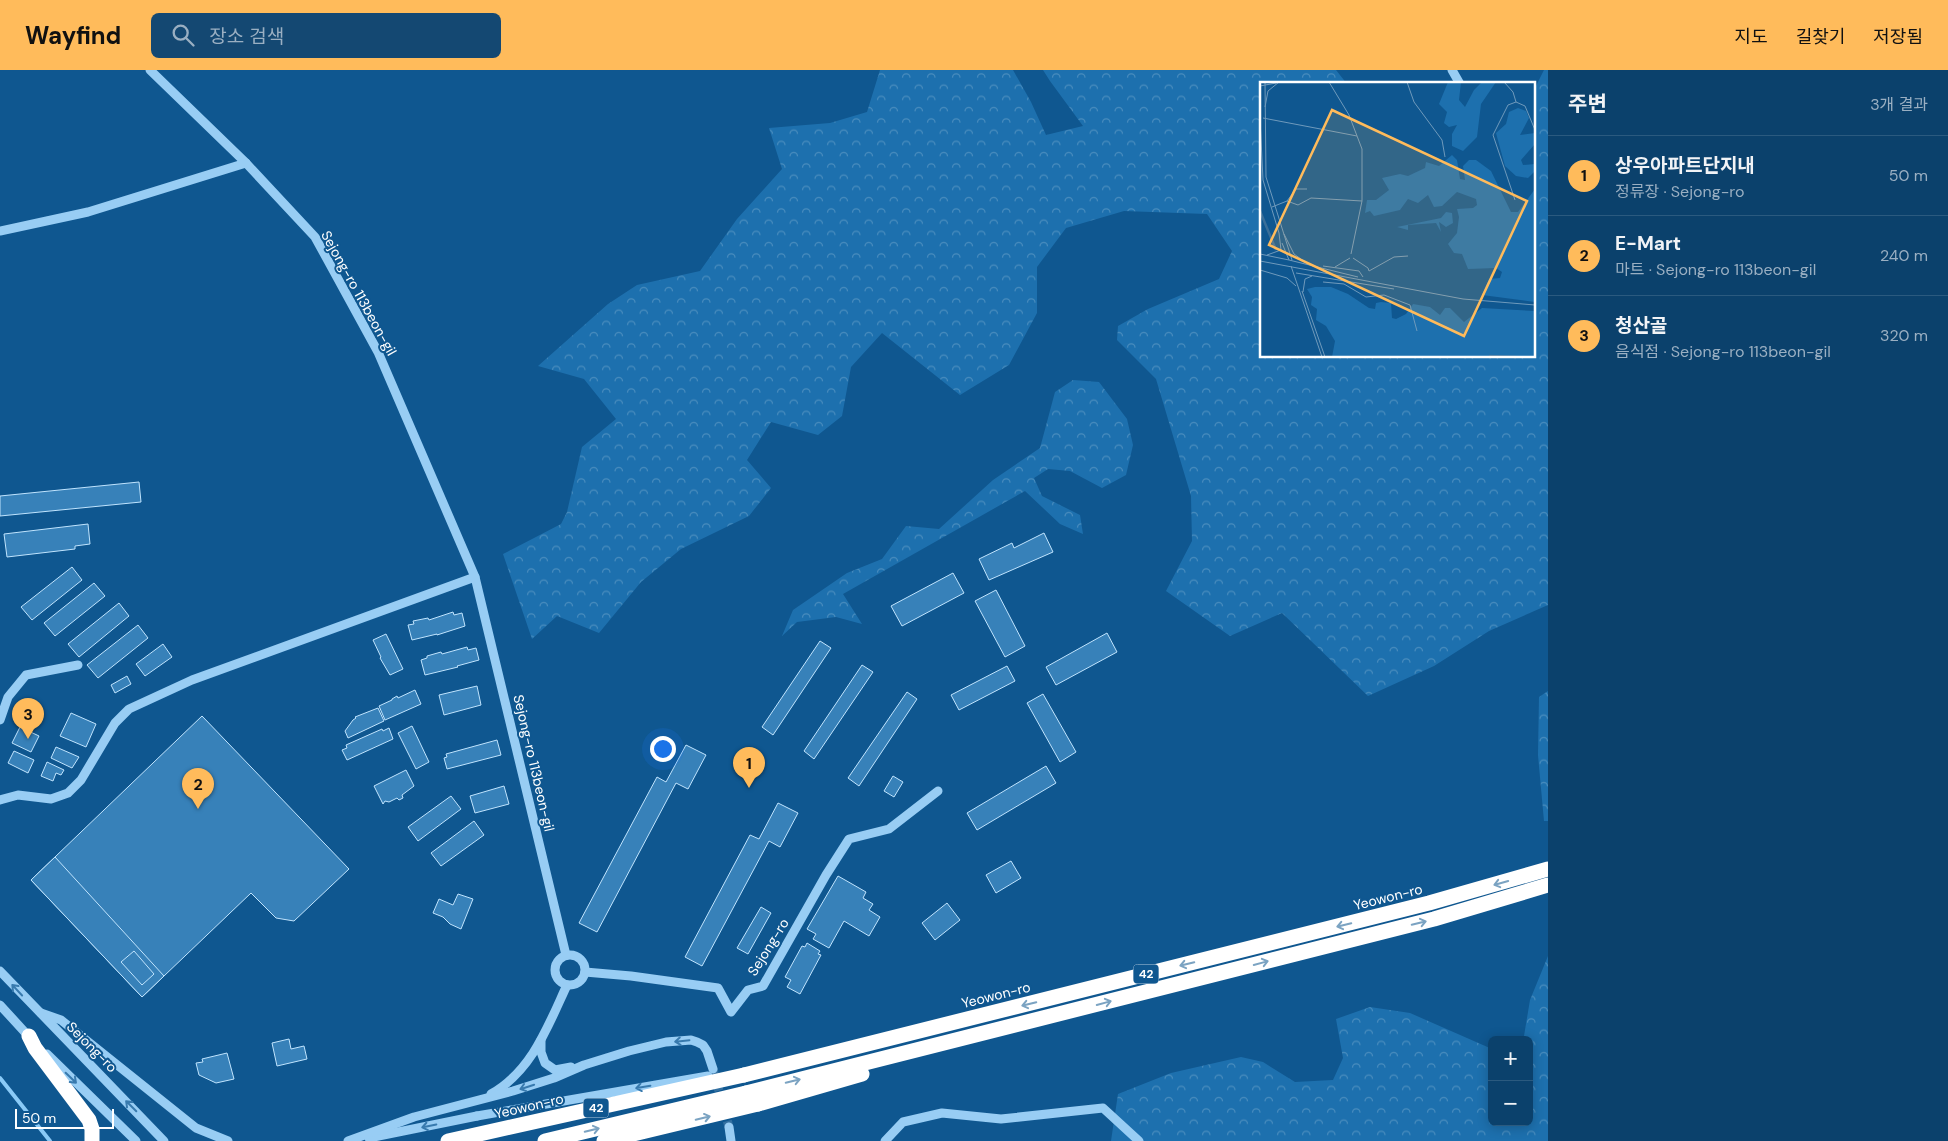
<!DOCTYPE html>
<html lang="ko">
<meta charset="utf-8">
<style>
body{margin:0;font-family:"DM Sans","Noto Sans KR",sans-serif;background:#144872;color:#f1f3f6}
.controls{position:absolute;right:15px;bottom:15px;display:grid;overflow:hidden;border-radius:8px;box-shadow:0 2px 12px #0003}
.controls button{width:45px;height:45px;display:grid;place-items:center;padding:0;border:0;border-bottom:1px solid #2b5a7f;background:#0b416c;color:#f1f3f6;font:25px sans-serif}
.scale{position:absolute;left:15px;bottom:12px;width:99px;box-sizing:border-box;padding-left:5px;border:2px solid #fff;border-top:0;font-size:14px;line-height:18px;white-space:nowrap;color:#fff;-webkit-text-stroke:4px #0f5790;paint-order:stroke}
.you{position:absolute;left:662px;top:678px;width:18px;height:18px;margin:-12px;border:4px solid #fff;border-radius:50%;background:#1a73e8;box-shadow:0 0 0 8px #1a73e833}
.badge{display:grid;place-items:center;width:32px;height:32px;border-radius:50%;background:#ffbb5b;color:#111;font-size:16px;font-weight:700}
.pin{position:absolute;translate:-50% -41px;filter:drop-shadow(0 1px 2px #0008)}
.pin::after{content:'';position:absolute;top:26px;width:18px;height:15px;background:inherit;clip-path:polygon(0 0,100% 0,50% 100%)}
.list{margin:0;padding:0;list-style:none}
h2{display:flex;justify-content:space-between;align-items:center;height:65px;margin:0;padding:0 20px;font-size:21px}
h2 small{font-size:16px;font-weight:400;color:#9aafc2}
.list li{display:grid;grid-template-columns:32px 1fr auto;gap:15px;align-items:center;box-sizing:border-box;height:80px;padding:0 20px;border-top:1px solid #2b5a7f}
.list b{display:block;font-size:19px;white-space:nowrap}
.list p{margin:0;font-size:16px;white-space:nowrap;color:#9aafc2}
.list em{font-size:16px;font-style:normal;color:#9aafc2}
.icon{flex:none;width:28px;height:28px;fill:none;stroke:currentColor;stroke-width:2;stroke-linecap:round;stroke-linejoin:round}
.map{position:relative;flex:none;width:1548px;height:1071px;overflow:hidden}
header{display:flex;align-items:center;gap:30px;box-sizing:border-box;height:70px;padding:0 25px;background:#ffbb5b;color:#111}
header strong{font-size:24px}
nav{display:flex;gap:28px;margin-inline-start:auto;font-size:18px}
.search{width:350px;height:45px;background:#144872;display:flex;align-items:center;gap:12px;box-sizing:border-box;padding:0 18px;border-radius:8px;color:#9aafc2;font-size:19px}
main{display:flex}
aside{flex:1;background:#0b416c}
.map>svg:first-child{display:block}
</style>
<header>
<strong>Wayfind</strong>
<div class="search"><svg class="icon" aria-label="search" viewBox="0 0 24 24"><circle cx="10" cy="10" r="6"/><path d="M15 15l6 6"/></svg>장소 검색</div>
<nav><a>지도</a><a>길찾기</a><a>저장됨</a></nav>
</header>
<main>
<div class="map">
<svg width="1548" height="1071" viewBox="0 0 1548 1071">
<defs>
<pattern id="forest-crowns" width="20" height="18" patternUnits="userSpaceOnUse" patternTransform="scale(1.25)"><rect width="20" height="18" fill="#1d70ae"/><path d="M2 6a3 3 0 1 1 6 0M12 15a3 3 0 1 1 6 0" fill="none" stroke="#4a8dbe"/></pattern>
</defs>
<rect width="100%" height="100%" fill="#0f5790"/>
<!-- forest -->
<g fill="url(#forest-crowns)">
<polygon points="880,0 1013,0 1031,32 1046,65 1083,56 1050,11 1043,0 1336,0 1347,14 1262,14 1262,286 1534,286 1534,20 1544,0 1548,0 1548,535 1489,561 1434,596 1368,626 1282,543 1230,566 1166,521 1192,471 1191,426 1156,309 1117,270 1118,256 1148,239 1219,209 1232,181 1207,144 1124,141 1066,158 1037,197 1037,243 1009,295 960,325 882,263 851,297 842,346 818,365 771,352 747,390 771,418 749,446 681,479 641,512 599,563 557,546 532,569 503,484 561,454 567,442 582,377 616,349 584,309 538,296 608,234 637,215 700,201 737,149 782,99 769,58 830,53 867,42"/>
<polygon points="1073,310 1099,312 1127,349 1133,375 1126,405 1102,418 1070,401 1048,399 1034,408 1042,426 1080,445 1083,464 1060,454 1025,421 843,524 862,554 836,547 797,552 782,566 793,540 847,503 882,489 906,456 939,459 993,410 1040,378 1055,322"/>
<polygon points="1548,621 1548,751 1544,751 1538,685 1539,627"/>
<polygon points="1548,886 1548,1071 1111,1071 1118,1024 1171,1003 1241,987 1263,992 1295,1012 1333,1010 1343,988 1336,949 1370,937 1410,943 1492,979 1492,1052 1529,1052 1529,970 1519,970 1524,966 1530,930"/>
</g>
<g fill="none" stroke-linecap="round" stroke-linejoin="round">
<!-- stream -->
<polyline stroke="#8acaf7" stroke-width="4" points="0,1008 50,1071"/>
</g>
<!-- building -->
<g fill="#3781b9" stroke="#c0e4fe">
<polygon points="139,412 141,432 0,446 0,426"/>
<polygon points="88,454 90,474 75,476 75,479 7,487 4,464"/>
<polygon points="1044,463 1053,482 989,510 979,489 1012,473 1014,478"/>
<polygon points="72,497 82,510 32,550 21,537"/>
<polygon points="953,503 964,523 902,556 891,536"/>
<polygon points="94,513 105,526 55,566 44,553"/>
<polygon points="996,520 1025,576 1005,587 975,531"/>
<polygon points="119,533 129,546 79,587 68,574"/>
<polygon points="453,542 454,545 462,543 465,556 437,565 437,564 412,570 408,555 414,554 413,551 428,548 429,550"/>
<polygon points="138,555 148,568 98,608 87,595"/>
<polygon points="1107,563 1117,582 1056,615 1046,597"/>
<polygon points="386,564 403,599 390,605 380,588 381,587 373,570"/>
<polygon points="820,571 831,578 773,665 762,657"/>
<polygon points="163,574 172,587 145,606 136,594"/>
<polygon points="467,577 468,580 476,578 479,590 457,596 458,597 425,605 421,590 427,588 427,586 441,582 442,584"/>
<polygon points="862,595 873,602 814,689 804,681"/>
<polygon points="1007,596 1015,611 959,640 951,625"/>
<polygon points="127,606 131,614 115,623 111,615"/>
<polygon points="477,616 481,635 444,645 439,625"/>
<polygon points="415,620 421,634 385,650 379,636 392,630 392,629 397,626 398,628"/>
<polygon points="907,622 917,629 859,716 848,708"/>
<polygon points="1043,624 1076,682 1060,692 1027,633"/>
<polygon points="378,638 384,651 348,668 345,661 353,650 356,648 355,647"/>
<polygon points="71,643 96,654 86,677 60,666"/>
<polygon points="202,646 349,799 294,851 276,848 251,823 142,927 31,810"/>
<polygon points="412,656 429,692 416,699 398,663"/>
<polygon points="20,657 39,666 31,682 12,673"/>
<polygon points="389,658 393,669 347,690 342,680 347,678 346,675 382,659 383,661"/>
<polygon points="497,670 501,685 447,699 444,688 447,687 446,684"/>
<polygon points="686,675 706,685 688,719 676,713 597,862 579,853 657,707 666,712"/>
<polygon points="56,677 79,687 72,698 51,688"/>
<polygon points="14,681 34,690 28,703 8,693"/>
<polygon points="47,692 64,700 61,705 56,703 53,711 41,706"/>
<polygon points="1046,696 1056,713 977,760 967,743"/>
<polygon points="406,700 414,716 402,725 403,728 399,730 397,728 389,732 385,731 383,734 374,716"/>
<polygon points="893,706 903,712 894,727 884,721"/>
<polygon points="504,716 509,734 475,743 470,726"/>
<polygon points="451,726 461,739 418,771 408,757"/>
<polygon points="778,733 798,743 780,777 769,771 702,896 685,887 750,765 759,769"/>
<polygon points="474,751 484,765 441,796 431,783"/>
<polygon points="55,787 164,906 142,927 31,810"/>
<polygon points="1011,791 1021,808 996,823 986,805"/>
<polygon points="838,806 866,822 863,828 873,834 869,840 880,847 869,866 844,851 829,878 813,869 816,864 807,859"/>
<polygon points="458,824 473,829 461,859 450,854 443,847 433,843 439,829 453,835"/>
<polygon points="947,833 960,850 935,870 922,853"/>
<polygon points="761,837 771,843 748,884 737,878"/>
<polygon points="807,873 820,881 818,884 821,885 800,924 787,917 791,910 785,907 802,876 805,877"/>
<polygon points="134,881 154,904 142,915 121,892"/>
<polygon points="289,969 291,979 304,976 307,989 277,996 272,973"/>
<polygon points="227,983 234,1009 216,1013 199,1005 196,993 203,992 202,989"/>
</g>
<g fill="none" stroke-linecap="round" stroke-linejoin="round">
<!-- minor-tunnel -->
<polyline stroke="#3370a1" stroke-width="9" stroke-dasharray="9 4.5" stroke-linecap="butt" points="713,999 729,1057"/>
<!-- minor -->
<g stroke="#98cdf4" stroke-width="9">
<polyline points="150,0 246,93 315,167 378,282 475,507 566,885"/>
<polyline points="1452,0 1460,14"/>
<polyline points="0,161 88,142 246,93"/>
<polyline points="0,650 8,627 26,605 78,595"/>
<polyline points="0,730 18,725 51,729 68,723 81,710 115,653 129,639 192,610 475,507"/>
<circle cx="570" cy="900" r="15"/>
<polyline points="0,901 164,1071"/>
<polyline points="585,902 631,906 718,918 731,942 748,920 763,916 826,805 849,769 889,759 938,721"/>
<polyline points="0,935 32,970"/>
<polyline points="41,943 61,950 196,1058 228,1071"/>
<polyline points="541,970 541,982 545,993 555,1000 571,997"/>
<polyline points="47,984 136,1071"/>
<path d="M 491,1024 C 532,1001 548,956 567,915"/>
<polyline points="729,1057 731,1071"/>
<polyline points="369,1068 477,1046"/>
<polyline points="348,1071 414,1047 513,1021 554,1008 584,995 629,981 666,972 691,970 697,972 703,975 707,981 713,999"/>
<polyline points="885,1071 903,1052 942,1043 1001,1049 1103,1038 1139,1071"/>
</g>
<!-- highway -->
<g stroke="#fff" stroke-width="15">
<polyline points="29,966 35,978 89,1050 92,1059 92,1071"/>
<polyline points="744,1005 1429,833 1548,799"/>
<polyline points="746,1023 1434,849 1548,815"/>
<polyline points="758,1034 862,1004"/>
</g>
<!-- minor-bridge -->
<polyline stroke="#98cdf4" stroke-width="9" points="477,1046 708,1006"/>
<!-- highway-bridge -->
<g stroke="#fff" stroke-width="15">
<polyline points="448,1071 744,1005"/>
<polyline points="545,1071 746,1023"/>
<polyline points="604,1071 758,1034"/>
</g>
</g>
<!-- one-way arrows -->
<defs><path id="oneway-shaft" d="M-6 0H5M1.5-3L5.5 0L1.5 3" fill="none" stroke-width="1.6" stroke-linecap="round" stroke-linejoin="round" transform="scale(1.25)"/></defs>
<g stroke="#7ba3c2">
<use href="#oneway-shaft" transform="translate(1501 813) rotate(164)"/>
<use href="#oneway-shaft" transform="translate(1419 853) rotate(-14)"/>
<use href="#oneway-shaft" transform="translate(1344 855) rotate(166)"/>
<use href="#oneway-shaft" transform="translate(1261 893) rotate(-15)"/>
<use href="#oneway-shaft" transform="translate(1187 894) rotate(166)"/>
<use href="#oneway-shaft" transform="translate(1104 933) rotate(-15)"/>
<use href="#oneway-shaft" transform="translate(1029 934) rotate(166)"/>
<use href="#oneway-shaft" transform="translate(793 1011) rotate(-14)"/>
<use href="#oneway-shaft" transform="translate(703 1048) rotate(-13)"/>
<use href="#oneway-shaft" transform="translate(592 1060) rotate(-14)"/>
</g>
<g stroke="#387aae">
<use href="#oneway-shaft" transform="translate(17 920) rotate(-133)"/>
<use href="#oneway-shaft" transform="translate(682 971) rotate(174)"/>
<use href="#oneway-shaft" transform="translate(71 1008) rotate(44)"/>
<use href="#oneway-shaft" transform="translate(527 1017) rotate(162)"/>
<use href="#oneway-shaft" transform="translate(643 1017) rotate(170)"/>
<use href="#oneway-shaft" transform="translate(131 1036) rotate(-135)"/>
<use href="#oneway-shaft" transform="translate(429 1056) rotate(168)"/>
</g>
<g text-anchor="middle" stroke-width="4" stroke-linejoin="round" paint-order="stroke">
<!-- shield labels -->
<g fill="#0f5790" stroke="#b7cdde" stroke-width="1">
<rect x="1133.5" y="894.5" width="25" height="19" rx="4"/>
<rect x="583.5" y="1028.5" width="25" height="19" rx="4"/>
</g>
<g font-size="12" font-weight="bold" fill="#fff">
<text x="1146" y="908">42</text>
<text x="596" y="1042">42</text>
</g>
<!-- street labels -->
<g font-size="14" fill="#fff" stroke="#0f5790">
<text transform="translate(359 223) rotate(61)" y="5">Sejong-ro 113beon-gil</text>
<text transform="translate(534 693) rotate(77)" y="5">Sejong-ro 113beon-gil</text>
<text transform="translate(1388 827) rotate(-14)" y="5">Yeowon-ro</text>
<text transform="translate(768 877) rotate(-58)" y="5">Sejong-ro</text>
<text transform="translate(996 925) rotate(-14)" y="5">Yeowon-ro</text>
<text transform="translate(92 977) rotate(45)" y="5">Sejong-ro</text>
<text transform="translate(529 1036) rotate(-13)" y="5">Yeowon-ro</text>
</g>
</g>
<!-- overview -->
<g transform="translate(1260 12)">
<rect width="275" height="275" fill="#0f5790"/>
<path d="M 188,0 L 201,0 L 199,18 L 205,25 L 214,8 L 222,0 L 236,0 L 221,22 L 217,55 L 203,69 L 192,64 L 192,52 L 197,43 L 189,45 L 184,41 L 187,30 L 179,22 ZM 258,26 L 266,29 L 269,36 L 260,53 L 275,51 L 275,62 L 261,78 L 263,83 L 275,82 L 275,89 L 268,96 L 256,94 L 245,84 L 236,51 L 246,42 L 249,30 ZM 192,73 L 197,78 L 200,97 L 205,98 L 203,84 L 209,78 L 216,78 L 231,89 L 251,130 L 258,130 L 275,107 L 275,220 L 222,213 L 229,197 L 240,196 L 242,190 L 236,186 L 208,187 L 202,172 L 194,171 L 188,162 L 197,151 L 199,135 L 197,127 L 213,126 L 217,123 L 216,117 L 197,110 L 182,124 L 174,125 L 168,113 L 158,121 L 148,117 L 140,128 L 114,134 L 110,129 L 105,131 L 107,118 L 116,118 L 129,108 L 122,96 L 140,92 L 148,94 L 165,86 L 166,80 L 179,84 ZM 186,130 L 192,131 L 193,141 L 186,145 L 179,140 L 181,150 L 176,141 L 148,143 L 148,148 L 137,145 L 181,136 ZM 55,205 L 71,205 L 88,212 L 109,226 L 115,227 L 116,221 L 121,220 L 131,221 L 132,236 L 136,237 L 146,232 L 153,222 L 170,225 L 180,233 L 185,226 L 190,226 L 204,240 L 222,226 L 275,229 L 275,275 L 72,275 L 75,259 L 66,244 L 56,238 L 57,227 L 51,223 L 52,215 L 47,207 Z" fill="#1d70ae"/>
<path fill="none" stroke="#3a6f99" stroke-width="2.5" d="M 0,129 L 16,168M 229,274 L 256,275"/>
<path fill="none" stroke="#6f9abc" stroke-width="1" d="M 5,0 L 6,95 L 32,178M 69,0 L 89,33 L 102,67 L 102,119 L 91,172M 147,0 L 154,20 L 182,58 L 185,75M 244,0 L 253,10 L 256,20 L 265,24 L 275,48M 0,4 L 16,1M 5,25 L 8,9 L 19,0M 0,36 L 3,98 L 19,151M 3,36 L 97,54M 255,118 L 233,53 L 248,23 L 256,20M 27,119 L 36,107 L 47,107M 12,125 L 27,119 L 38,123 L 51,116 L 102,119M 24,152 L 34,172 L 45,180M 22,161 L 29,178 L 98,195M 0,172 L 29,178M 7,173 L 21,168 L 19,151M 93,176 L 108,186 L 109,189 L 134,175 L 148,174M 0,179 L 203,217 L 275,223M 31,184 L 62,275M 63,184 L 99,189 L 103,195M 75,185 L 90,176M 0,188 L 27,196 L 36,204M 36,191 L 134,207M 63,200 L 84,202 L 106,215 L 124,213 L 150,223 L 157,249M 42,209 L 65,275M 43,210 L 45,197 L 52,194"/>
<path fill="#ffbb5b" fill-opacity="0.15" stroke="#ffbb5b" stroke-width="2.5" d="M 72,28 L 267,119 L 204,254 L 9,163 Z"/>
<rect width="275" height="275" fill="none" stroke="#fff" stroke-width="2.5"/>
</g>
</svg>
<div class="controls">
<button>+</button>
<button>−</button>
</div>
<div class="scale">50 m</div>
<div class="you"></div>
<div class="pin badge" style="left:749px;top:718px">1</div>
<div class="pin badge" style="left:198px;top:739px">2</div>
<div class="pin badge" style="left:28px;top:669px">3</div>
</div>
<aside>
<h2>주변<small>3개 결과</small></h2>
<ul class="list">
<li><span class="badge">1</span><div><b>상우아파트단지내</b><p>정류장 · Sejong-ro</p></div><em>50 m</em></li>
<li><span class="badge">2</span><div><b>E-Mart</b><p>마트 · Sejong-ro 113beon-gil</p></div><em>240 m</em></li>
<li><span class="badge">3</span><div><b>청산골</b><p>음식점 · Sejong-ro 113beon-gil</p></div><em>320 m</em></li>
</ul>
</aside>
</main>
